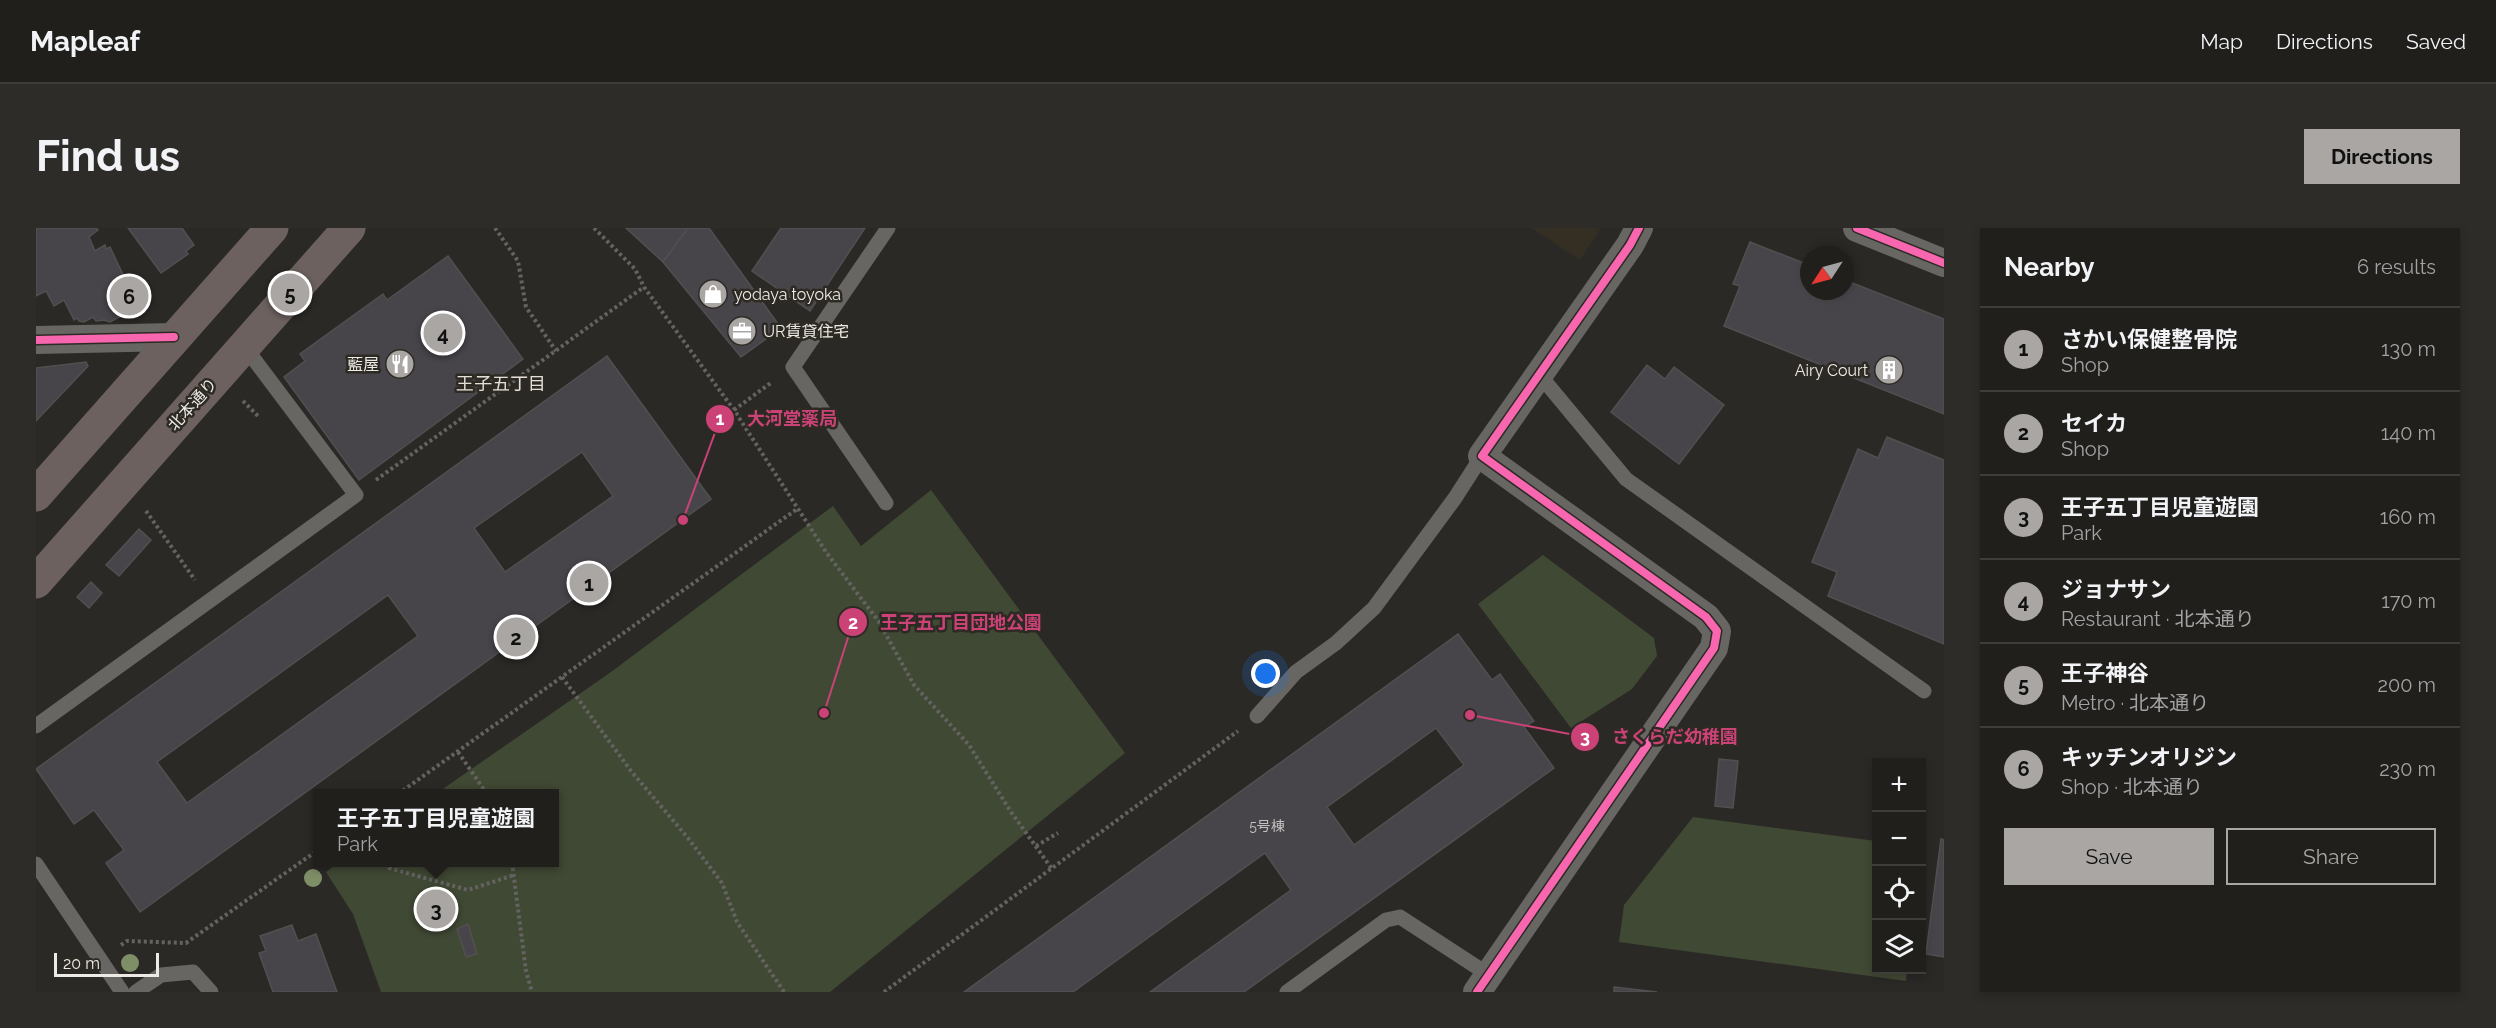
<!DOCTYPE html>
<meta charset="utf-8">
<style>
body{margin:0;font-family:Raleway,"Noto Sans JP",sans-serif;background:#2d2c29;color:#f1f3f6}
.controls{position:absolute;right:18px;bottom:18px;display:grid;overflow:hidden;border-radius:0px;box-shadow:0 3px 9px #0003}
.controls button{width:54px;height:54px;display:grid;place-items:center;padding:0;border:0;border-bottom:2px solid #3d3d3b;background:#201f1c;color:#f1f3f6;font:30px sans-serif}
.compass{position:absolute;left:1764px;top:18px;width:54px;height:54px;border-radius:50%;background:#201f1c;box-shadow:0 3px 9px #0003;rotate:234deg}
.scale{position:absolute;left:18px;bottom:15px;width:105px;box-sizing:border-box;padding-left:6px;border:3px solid #edeae6;border-top:0;font-size:16px;line-height:21px;white-space:nowrap;color:#edeae6;-webkit-text-stroke:4px #2d2a24;paint-order:stroke}
.you{position:absolute;left:1230px;top:446px;width:21px;height:21px;margin:-15px;border:4px solid #fff;border-radius:50%;background:#1a73e8;box-shadow:0 0 0 9px #1a73e833}
.badge{display:grid;place-items:center;width:39px;height:39px;border-radius:50%;background:#a9a6a3;color:#111;font-size:20px;font-weight:700}
.pin{position:absolute;translate:-50% -50%;border:3px solid #fff;box-shadow:0 2px 6px #0006}
.popup{position:absolute;left:277px;top:561px;width:246px;height:78px;box-sizing:border-box;display:grid;place-content:center;border-radius:0px;background:#201f1c;filter:drop-shadow(0 2px 4px #0005);font-size:20px;white-space:nowrap;color:#a2a2a3}
.popup b{font-size:22px;color:#f1f3f6}
.popup::after{content:'';position:absolute;left:50%;top:100%;margin-left:-12px;border:12px solid transparent;border-top-color:#201f1c}
.list{margin:0;padding:0;list-style:none}
h2{display:flex;justify-content:space-between;align-items:center;height:78px;margin:0;padding:0 24px;font-size:26px}
h2 small{font-size:20px;font-weight:400;color:#a2a2a3}
.list li{display:grid;grid-template-columns:39px 1fr auto;gap:18px;align-items:center;box-sizing:border-box;height:84px;padding:0 24px;border-top:2px solid #3d3d3b}
.list b{display:block;font-size:22px;white-space:nowrap}
.list p{margin:0;font-size:20px;white-space:nowrap;color:#a2a2a3}
.list em{font-size:20px;font-style:normal;color:#a2a2a3}
.actions{display:flex;gap:12px;padding:18px 24px}
.actions a{flex:1;padding:14px 0;border:2px solid #a9a6a3;border-radius:0px;text-align:center;font-size:21px;color:#a9a6a3}
.actions .main{background:#a9a6a3;color:#111}
.icon{flex:none;width:33px;height:33px;fill:none;stroke:currentColor;stroke-width:2;stroke-linecap:round;stroke-linejoin:round}
.map{position:relative;flex:none;width:1908px;height:764px;overflow:hidden;border-radius:0px}
header{display:flex;align-items:center;gap:36px;box-sizing:border-box;height:84px;padding:0 30px;background:#201f1c;border-bottom:2px solid #3d3d3b}
header strong{font-size:28px}
nav{display:flex;gap:33px;margin-inline-start:auto;font-size:21px}
.intro{display:flex;align-items:center;justify-content:space-between;box-sizing:border-box;height:144px;padding:0 36px}
h1{margin:0;font-size:42px}
.button{padding:15px 27px;border-radius:0px;background:#a9a6a3;color:#111;font-size:21px;font-weight:700}
main{display:flex;gap:36px;padding:0 36px}
aside{flex:1;background:#201f1c;border-radius:0px;box-shadow:0 3px 9px #0003}
.map>svg:first-child{display:block}
</style>
<header>
<strong>Mapleaf</strong>
<nav><a>Map</a><a>Directions</a><a>Saved</a></nav>
</header>
<div class="intro"><h1>Find us</h1><a class="button">Directions</a></div>
<main>
<div class="map">
<svg width="1908" height="764" viewBox="0 0 1908 764">
<rect width="100%" height="100%" fill="#2b2926"/>
<!-- built -->
<polygon fill="#342e23" points="1496,0 1565,0 1544,32"/>
<!-- green -->
<g fill="#404934">
<polygon points="895,262 1089,525 794,764 345,764 317,686 290,644 303,634 518,634 518,566 401,565 575,444 797,278 825,318"/>
<polygon points="1507,327 1618,410 1621,428 1596,461 1535,500 1442,376"/>
<polygon points="1657,589 1840,613 1840,742 1871,742 1870,753 1583,714 1588,677"/>
</g>
<!-- building -->
<g fill="#48454a" stroke="#515050" stroke-width="1.5" fill-rule="evenodd">
<polygon points="0,0 60,0 62,2 53,9 59,23 69,17 70,21 74,19 99,72 105,69 108,76 74,94 68,92 60,93 57,89 48,94 43,93 41,90 38,92 28,72 18,78 10,63 0,68"/>
<polygon points="92,0 146,0 158,17 150,23 152,26 125,45"/>
<polygon points="590,0 652,0 627,34"/>
<polygon points="652,0 673,0 745,100 705,129 627,34"/>
<polygon points="745,0 829,0 774,83 716,43"/>
<polygon points="1714,14 1773,37 1773,63 1809,63 1809,52 1908,91 1908,186 1688,98 1704,58 1697,56"/>
<polygon points="412,28 487,131 323,252 248,149 269,133 264,126 347,66 351,72"/>
<path d="M 571,128 L 675,271 L 104,684 L 70,635 L 88,622 L 58,582 L 38,596 L 0,541 ZM 546,224 L 577,268 L 469,344 L 438,300 ZM 352,367 L 382,408 L 151,575 L 121,534 Z"/>
<polygon points="50,134 52,138 0,193 0,140"/>
<polygon points="1611,137 1629,151 1638,139 1688,177 1643,236 1575,184"/>
<polygon points="1851,209 1908,232 1908,416 1792,368 1801,344 1776,334 1822,221 1842,230"/>
<polygon points="103,301 115,312 83,348 70,337"/>
<polygon points="55,354 66,365 53,380 41,369"/>
<path d="M 1422,406 L 1456,452 L 1464,446 L 1498,493 L 1488,499 L 1518,540 L 1208,764 L 1114,764 L 1255,662 L 1229,625 L 1037,764 L 928,764 ZM 1400,500 L 1428,537 L 1318,617 L 1291,579 Z"/>
<polygon points="1683,531 1702,533 1697,580 1679,578"/>
<polygon points="1905,611 1908,612 1908,729 1890,726"/>
<polygon points="432,696 441,726 430,729 421,701"/>
<polygon points="256,697 262,713 280,706 301,764 237,764 223,725 230,723 224,708"/>
<polygon points="1578,759 1621,764 1578,764"/>
</g>
<g fill="none" stroke-linecap="round" stroke-linejoin="round">
<!-- path -->
<g stroke="#646361" stroke-width="4" stroke-dasharray="3 3" stroke-linecap="butt">
<polyline points="459,0 482,33 490,79 520,123"/>
<polyline points="558,0 599,41 608,59 698,182 790,324 843,394 878,457 933,517 975,584 1016,641"/>
<polyline points="207,173 223,189"/>
<polyline points="698,182 736,154"/>
<polyline points="340,252 608,59"/>
<polyline points="110,283 159,352"/>
<polyline points="526,449 595,543 652,610 686,655 701,694 748,764"/>
<polyline points="422,524 451,566"/>
<polyline points="362,566 761,281"/>
<polyline points="1000,618 1022,605"/>
<polyline points="351,634 353,640 432,662 478,647"/>
<polyline points="476,634 490,743 496,764"/>
<polyline points="85,717 91,713 150,715 282,622"/>
<polyline points="848,764 1202,503"/>
</g>
<!-- service -->
<g stroke="#676663" stroke-width="15">
<polyline points="1502,145 1590,251 1888,463"/>
<polyline points="850,275 757,139 852,0"/>
<polyline points="1221,488 1260,444 1300,415 1338,380 1419,270 1446,228"/>
<polyline points="0,498 320,267 208,118"/>
<polyline points="0,636 86,764"/>
<polyline points="100,764 125,747 157,744 175,764"/>
<polyline points="1251,764 1350,692 1364,689 1453,747"/>
</g>
<!-- minor -->
<g stroke="#676663" stroke-width="28">
<polyline points="1821,0 1908,35"/>
<polyline points="0,112 138,109"/>
<polyline points="1441,764 1678,420 1681,403 1670,389 1446,228 1594,17 1603,0"/>
</g>
<!-- trunk -->
<g stroke="#6c615e" stroke-width="33">
<polyline points="0,267 236,0"/>
<polyline points="0,354 313,0"/>
</g>
<!-- cycleway casing -->
<g stroke="#2d2a24" stroke-width="11">
<g id="cycleway">
<polyline points="1821,0 1908,35"/>
<polyline points="0,112 138,109"/>
<polyline points="1441,764 1678,420 1681,403 1670,389 1446,228 1594,17 1603,0"/>
</g>
</g>
<!-- cycleway -->
<use href="#cycleway" stroke="#f766af" stroke-width="8"/>
</g>
<!-- trees -->
<g fill="#7e8e67">
<circle cx="766" cy="189" r="9"/>
<circle cx="277" cy="650" r="9"/>
<circle cx="94" cy="735" r="9"/>
</g>
<!-- icons -->
<defs>
<g id="shop-disc" transform="scale(1.5)"><circle r="9.5" fill="#a9a6a3" stroke="#2d2a24"/><path d="M-5-2.5h2.3a2.7 3.5 0 0 1 5.4 0H5L5.5 6h-11ZM-1.5-2.5h3a1.5 2.3 0 0 0-3 0Z" fill="#fff"/></g>
<g id="office-disc" transform="scale(1.5)"><circle r="9.5" fill="#a9a6a3" stroke="#2d2a24"/><path d="M-6-3h4V-5.5h4V-3h4V5H-6ZM-1-4.5V-3h2v-1.5ZM-6 0V1H6V0Z" fill="#fff"/></g>
<g id="restaurant-disc" transform="scale(1.5)"><circle r="9.5" fill="#a9a6a3" stroke="#2d2a24"/><path d="M-5-6h1v4h1v-4h1v4h1v-4h1v5L-1.5 .5V6h-2V.5L-5-1ZM5-6V6H3V1.5H1.5Q1.5-4 5-6Z" fill="#fff"/></g>
<g id="building-disc" transform="scale(1.5)"><circle r="9.5" fill="#a9a6a3" stroke="#2d2a24"/><path d="M-4-6H4V6H1V3H-1V6H-4ZM-2.5-4.3h1.7v1.8h-1.7ZM.8-4.3h1.7v1.8H.8ZM-2.5-1h1.7V.8h-1.7ZM.8-1h1.7V.8H.8Z" fill="#fff"/></g>
</defs>
<g fill-rule="evenodd">
<use href="#shop-disc" x="677" y="66"/>
<use href="#office-disc" x="706" y="103"/>
<use href="#restaurant-disc" x="364" y="136"/>
<use href="#building-disc" x="1853" y="142"/>
</g>
<g text-anchor="middle" stroke-width="5" stroke-linejoin="round" paint-order="stroke">
<!-- number labels -->
<g font-size="14" fill="#c4c1bf">
<text x="1231" y="603">5号棟</text>
</g>
<!-- poi labels -->
<g font-size="16" fill="#edeae6" stroke="#2d2a24" text-anchor="start">
<text x="698" y="72">yodaya toyoka</text>
<text x="727" y="109">UR賃貸住宅</text>
<text x="343" y="142" text-anchor="end">藍屋</text>
<text x="1832" y="148" text-anchor="end">Airy Court</text>
</g>
<!-- street labels -->
<g font-size="16" fill="#edeae6" stroke="#2d2a24">
<text transform="translate(156 176) rotate(-48)" y="6">北本通り</text>
</g>
<!-- neighbourhood labels -->
<g font-size="18" fill="#e3ded6" stroke="#2d2a24">
<text x="465" y="162">王子五丁目</text>
</g>
</g>
<!-- callouts -->
<path fill="none" stroke="#cb4277" stroke-width="2" d="M647 292L684 191M788 485L817 394M1434 487L1549 509"/>
<g fill="#cb4277" stroke="#2d2a24" stroke-width="2">
<circle cx="647" cy="292" r="6"/>
<circle cx="788" cy="485" r="6"/>
<circle cx="1434" cy="487" r="6"/>
<circle cx="684" cy="191" r="15"/>
<circle cx="817" cy="394" r="15"/>
<circle cx="1549" cy="509" r="15"/>
</g>
<g font-size="18" text-anchor="middle" font-weight="bold" fill="#fff">
<text x="684" y="197">1</text>
<text x="817" y="401">2</text>
<text x="1549" y="515">3</text>
</g>
<g font-size="18" text-anchor="middle" font-weight="bold" fill="#cb4277" stroke="#2d2a24" stroke-width="5" stroke-linejoin="round" paint-order="stroke">
<text x="756" y="197">大河堂薬局</text>
<text x="925" y="401">王子五丁目団地公園</text>
<text x="1639" y="515">さくらだ幼稚園</text>
</g>
</svg>
<div class="controls">
<button>+</button>
<button>−</button>
<button><svg class="icon" aria-label="locate" viewBox="0 0 24 24"><circle cx="12" cy="12" r="6"/><path d="M12 2v4M12 18v4M2 12h4M18 12h4"/></svg></button>
<button><svg class="icon" aria-label="layers" viewBox="0 0 24 24"><path d="M12 4l9 5-9 5-9-5zM3 14l9 5 9-5"/></svg></button>
</div>
<svg class="compass" viewBox="-18 -18 36 36"><path d="M0-13l5 13h-10z" fill="#e53935"/><path d="M0 13l5-13h-10z" fill="#a2a2a3"/></svg>
<div class="scale">20 m</div>
<div class="you"></div>
<div class="pin badge" style="left:553px;top:355px">1</div>
<div class="pin badge" style="left:480px;top:409px">2</div>
<div class="pin badge" style="left:400px;top:681px">3</div>
<div class="popup"><b>王子五丁目児童遊園</b>Park</div>
<div class="pin badge" style="left:407px;top:105px">4</div>
<div class="pin badge" style="left:254px;top:65px">5</div>
<div class="pin badge" style="left:93px;top:68px">6</div>
</div>
<aside>
<h2>Nearby<small>6 results</small></h2>
<ul class="list">
<li><span class="badge">1</span><div><b>さかい保健整骨院</b><p>Shop</p></div><em>130 m</em></li>
<li><span class="badge">2</span><div><b>セイカ</b><p>Shop</p></div><em>140 m</em></li>
<li><span class="badge">3</span><div><b>王子五丁目児童遊園</b><p>Park</p></div><em>160 m</em></li>
<li><span class="badge">4</span><div><b>ジョナサン</b><p>Restaurant · 北本通り</p></div><em>170 m</em></li>
<li><span class="badge">5</span><div><b>王子神谷</b><p>Metro · 北本通り</p></div><em>200 m</em></li>
<li><span class="badge">6</span><div><b>キッチンオリジン</b><p>Shop · 北本通り</p></div><em>230 m</em></li>
</ul>
<div class="actions"><a class="main">Save</a><a>Share</a></div>
</aside>
</main>
